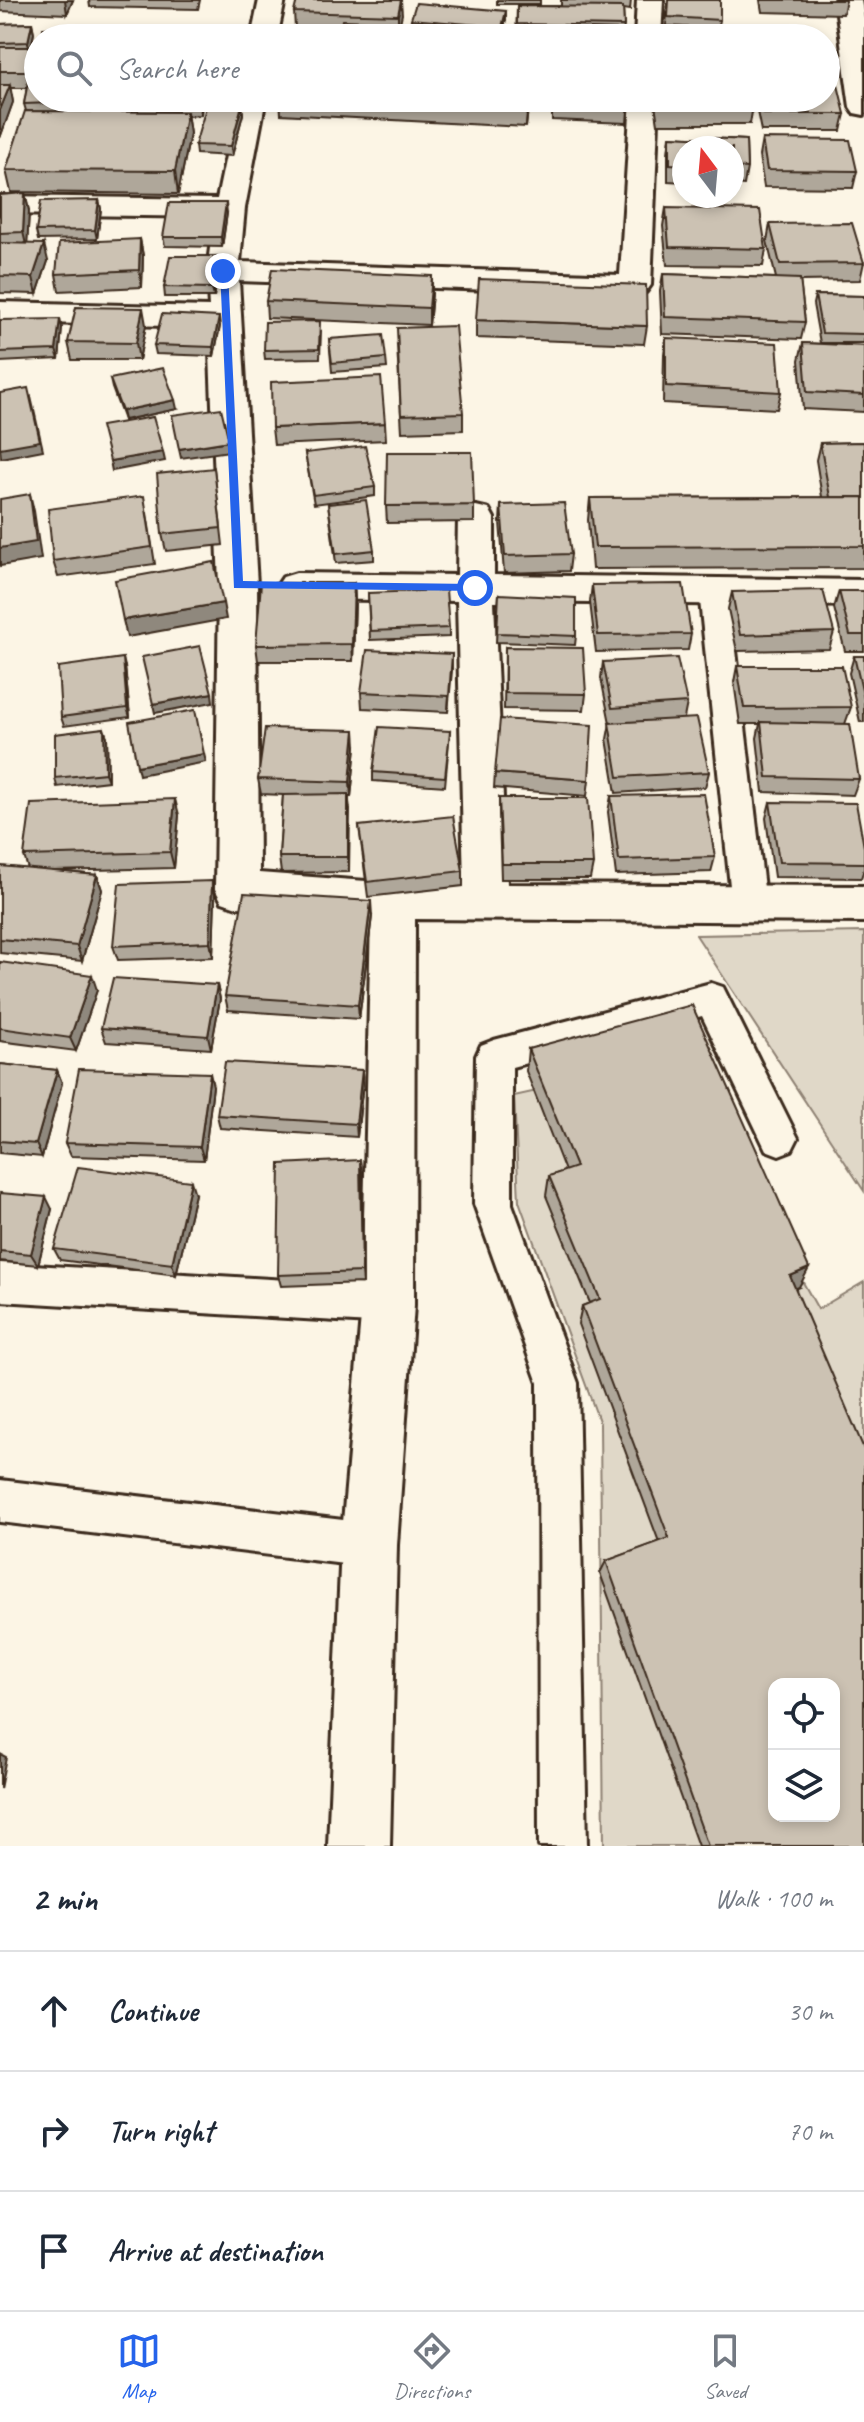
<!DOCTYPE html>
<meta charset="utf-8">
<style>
body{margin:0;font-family:Caveat,sans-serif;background:#f6f6f7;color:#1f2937}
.controls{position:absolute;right:24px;bottom:24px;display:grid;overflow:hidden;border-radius:16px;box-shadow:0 4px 12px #0003}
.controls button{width:72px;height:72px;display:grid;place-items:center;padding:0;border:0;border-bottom:2px solid #e0e1e3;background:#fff;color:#1f2937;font:40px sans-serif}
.compass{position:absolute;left:672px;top:136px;width:72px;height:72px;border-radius:50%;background:#fff;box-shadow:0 4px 12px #0003;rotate:344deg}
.stop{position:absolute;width:24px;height:24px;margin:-18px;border:6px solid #2563eb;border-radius:50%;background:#fff}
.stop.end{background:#2563eb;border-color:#fff;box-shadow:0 2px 8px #0008}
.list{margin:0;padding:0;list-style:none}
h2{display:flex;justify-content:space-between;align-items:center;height:104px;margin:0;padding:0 32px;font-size:34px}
h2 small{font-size:26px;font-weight:400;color:#747a83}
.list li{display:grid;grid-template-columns:52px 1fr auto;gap:24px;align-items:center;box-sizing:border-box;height:120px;padding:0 32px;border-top:2px solid #e0e1e3}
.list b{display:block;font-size:30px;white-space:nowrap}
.list em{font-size:26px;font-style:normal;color:#747a83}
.icon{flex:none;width:44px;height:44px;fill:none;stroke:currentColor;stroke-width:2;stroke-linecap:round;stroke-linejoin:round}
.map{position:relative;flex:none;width:864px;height:1846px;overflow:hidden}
.search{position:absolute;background:#fff;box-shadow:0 4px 12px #0003;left:24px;right:24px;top:24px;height:88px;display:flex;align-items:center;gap:20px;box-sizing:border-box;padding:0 28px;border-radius:44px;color:#747a83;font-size:30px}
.sheet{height:464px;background:#fff}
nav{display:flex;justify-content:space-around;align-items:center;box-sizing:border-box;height:112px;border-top:2px solid #e0e1e3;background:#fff;font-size:22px;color:#747a83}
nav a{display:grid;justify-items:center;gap:4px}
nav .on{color:#2563eb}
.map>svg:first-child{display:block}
</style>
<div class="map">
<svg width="864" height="1846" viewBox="0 0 864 1846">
<rect width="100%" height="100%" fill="#fcf5e5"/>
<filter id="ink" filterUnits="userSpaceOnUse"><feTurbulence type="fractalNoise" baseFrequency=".0125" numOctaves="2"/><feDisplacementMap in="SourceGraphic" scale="16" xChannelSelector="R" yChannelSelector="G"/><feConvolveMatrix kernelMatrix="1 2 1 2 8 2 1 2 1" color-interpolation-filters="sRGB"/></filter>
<g filter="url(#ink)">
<!-- green -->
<g fill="#e0d8c8" stroke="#8e8173" stroke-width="2" fill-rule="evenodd">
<polygon points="864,932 864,1191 696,935"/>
<path d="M 678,1060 L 818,1309 L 864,1282 L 864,1846 L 604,1846 L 600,1424 L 519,1201 L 514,1096 ZM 774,1684 L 834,1684 L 834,1816 L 774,1816 Z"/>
</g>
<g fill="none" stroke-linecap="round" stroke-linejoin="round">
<!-- service casing -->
<g stroke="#3b2a1e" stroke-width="6">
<g id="service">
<polygon points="714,581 724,584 729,591 766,905 761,915 749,919 737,915 732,905 699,591 704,584"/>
<polygon points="711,983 723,987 792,1126 798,1138 792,1150 779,1155 766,1150 702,1016 512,1067 512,1204 578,1383 587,1846 539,1846 538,1383 474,1204 476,1056 481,1045 494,1040"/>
<polygon points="0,1263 388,1286 402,1291 408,1305 402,1319 388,1324 0,1301"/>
<polygon points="0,1480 369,1523 384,1530 391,1545 384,1560 369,1567 0,1522"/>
</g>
</g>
<!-- minor casing -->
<g stroke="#3b2a1e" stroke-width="6">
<g id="minor">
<polygon points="259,0 285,0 277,38 251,38"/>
<polygon points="637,0 663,0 661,38 635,38"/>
<polygon points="835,0 861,0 864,18 864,115 854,113 850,107"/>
<polygon points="238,98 266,98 245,208 240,262 620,275 631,98 659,98 651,285 646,292 635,295 239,281 257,585 259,873 393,883 464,884 457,601 296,599 283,595 277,586 283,577 296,573 457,575 458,518 463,509 476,506 489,509 494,518 494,575 864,580 864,606 494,602 507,884 864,886 864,922 415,919 414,1305 397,1545 390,1846 328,1846 341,1545 362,1305 371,917 237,907 222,902 215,889 219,585 209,327 0,322 0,302 209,307 207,271 214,217 0,214 0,196 217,199"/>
</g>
</g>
<!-- service -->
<use href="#service" fill="#fcf5e5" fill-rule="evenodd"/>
<!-- minor -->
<use href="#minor" fill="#fcf5e5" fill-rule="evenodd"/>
</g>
<!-- wall -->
<g fill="#afa79a" stroke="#3b2a1e" stroke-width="2">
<polygon points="0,0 73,0 67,14 0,11"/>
<polygon points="89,0 200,0 198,9 90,7"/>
<polygon points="401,0 400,22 411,23 411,19 506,11 506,20 501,36 295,28 294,12"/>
<rect x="497" y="0" width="43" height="4"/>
<polygon points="561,0 631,0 630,10 623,9 624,26 622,38 516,38 517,6 561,6"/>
<polygon points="668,0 720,20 718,29 666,26"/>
<polygon points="760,0 846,0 843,14 762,12"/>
<polygon points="32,23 34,33 31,47 34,47 37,64 32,81 38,98 202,98 201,115 187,116 190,134 178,194 11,192 6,170 26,111 24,104 27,88 10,88 13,102 0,138 0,24"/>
<polygon points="742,25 785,38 741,38 741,34"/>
<polygon points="826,50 832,70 829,85 845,114 841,131 761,131 755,102 755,98 826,98"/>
<polygon points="280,98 529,98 526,127 281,114"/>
<polygon points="552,98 629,98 627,123 552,120"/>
<polygon points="654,98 751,98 753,106 750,124 658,124"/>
<polygon points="242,105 243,114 232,156 196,154 195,145"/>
<polygon points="670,136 746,140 747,168 744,185 732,184 732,148 684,148 684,182 668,181 668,153"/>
<polygon points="762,139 857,171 853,188 764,187 759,156"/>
<polygon points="25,193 29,211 27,244 48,261 37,294 0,293 0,195"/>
<polygon points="99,200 101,209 97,239 38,240 36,231"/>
<polygon points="666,208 766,249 763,266 667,265 663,226"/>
<polygon points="227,213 222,247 165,246 163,237"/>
<polygon points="770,224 864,262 860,280 800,281 805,322 801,339 662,334 660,291 663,274 776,278 767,241"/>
<polygon points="140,239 143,256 142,287 59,291 56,274"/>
<polygon points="218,266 214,297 165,297 164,287"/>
<polygon points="432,293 429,325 267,318 266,301"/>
<polygon points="815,295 864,296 864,343 820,343 813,304"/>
<polygon points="0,320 62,328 59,359 0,362"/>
<polygon points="476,320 647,326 644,344 476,338"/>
<polygon points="146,325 139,360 72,360 68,342"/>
<polygon points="220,326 214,356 156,354 154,345"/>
<polygon points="321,331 320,358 265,359 264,350"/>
<polygon points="666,338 781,392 777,409 663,403 664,355"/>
<polygon points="329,339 386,358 387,368 332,372"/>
<polygon points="803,343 864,346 864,412 803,409 799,360"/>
<polygon points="397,345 463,413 463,430 402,432"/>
<polygon points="110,379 177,409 124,420 112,388"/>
<polygon points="385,423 386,440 274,445 272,428"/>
<polygon points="864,442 864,568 592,569 588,520 590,498 822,497 816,460 820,443"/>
<polygon points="305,453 375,487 375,496 314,504"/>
<polygon points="214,468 223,545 166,551 162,534"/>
<polygon points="328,504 374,550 374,560 336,563"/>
<polygon points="474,505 474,522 387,523 386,506"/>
<polygon points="501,505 571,554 569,571 504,573 500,522"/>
<polygon points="147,513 155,564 58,577 53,561"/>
<polygon points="354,583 355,600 353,661 258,661 256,645"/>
<polygon points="592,585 691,634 688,650 596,652 590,602"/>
<polygon points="839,591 864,591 864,651 845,651 834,608"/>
<polygon points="732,592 834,632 829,649 737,651 728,609"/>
<polygon points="368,593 449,628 449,637 370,640"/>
<polygon points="499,594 576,636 575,645 496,642"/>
<polygon points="505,647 586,694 584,710 504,709"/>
<polygon points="452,654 448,712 362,708 361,692"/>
<polygon points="854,656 864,656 864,722 860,722 849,673"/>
<polygon points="603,662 687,703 684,718 709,772 705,787 616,793 607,739 610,723 601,678"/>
<polygon points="737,666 851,707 845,724 859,779 853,795 763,792 757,738 760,724 740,724 734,682"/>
<polygon points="125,667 130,717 64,726 61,717"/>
<polygon points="450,731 445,786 373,781 373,772"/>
<polygon points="107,737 108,781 57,787 55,778"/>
<polygon points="356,746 351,797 349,797 349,872 281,873 279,857 283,795 261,794 258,779"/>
<polygon points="495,773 589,780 587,796 494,788"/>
<polygon points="611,796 715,857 711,872 616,875 608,812"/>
<polygon points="499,798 593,864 590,879 501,879 499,814"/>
<polygon points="770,802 864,847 864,869 861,878 774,877 766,818"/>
<polygon points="179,815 174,868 52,871 97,875 102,890 82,961 0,953 0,866 28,869 24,856"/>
<polygon points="359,826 463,871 463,886 368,897"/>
<polygon points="212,881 215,896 213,957 118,960 113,946"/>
<polygon points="372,916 359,1019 228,1010 225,996"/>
<polygon points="0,962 97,990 76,1051 0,1041"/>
<polygon points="217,985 220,999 211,1049 106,1042 101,1028"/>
<polygon points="528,1049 799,1287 795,1288 864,1846 698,1846 600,1573 606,1561 659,1542 578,1324 582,1306 590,1303 546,1196 549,1176 565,1171 526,1071"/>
<polygon points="0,1064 57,1070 62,1083 42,1157 0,1153"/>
<polygon points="362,1070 363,1083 357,1137 220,1128 217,1115"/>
<polygon points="213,1086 204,1160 71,1156 65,1143"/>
<polygon points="362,1173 363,1283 281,1286 278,1275"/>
<polygon points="0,1193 52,1209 38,1265 0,1261"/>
<polygon points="195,1194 176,1275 60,1260 54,1249"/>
</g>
<!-- shaded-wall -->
<g fill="#8f887d" stroke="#3b2a1e" stroke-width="2">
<polygon points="65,0 73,0 67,14"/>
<polygon points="401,0 402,14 398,32 398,15"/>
<polygon points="506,11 506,20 501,36 502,27"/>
<polygon points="32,23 34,33 30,52 28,42"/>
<polygon points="34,47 37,64 30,88 26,71"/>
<polygon points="10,85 13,102 0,138 0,110"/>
<polygon points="199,98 202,98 201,115"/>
<polygon points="528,98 529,98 526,127"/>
<polygon points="242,105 243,114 232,156 231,146"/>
<polygon points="187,112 190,134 178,194 175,171"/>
<polygon points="25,193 29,211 27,249 23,232"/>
<polygon points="99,200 101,209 97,239 95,230"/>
<polygon points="226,203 227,213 222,247 221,237"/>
<polygon points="140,239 143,256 142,287 139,270"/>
<polygon points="44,244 48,261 37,294 33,277"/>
<polygon points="217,256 218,266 214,297 212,288"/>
<polygon points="432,276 432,293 429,325 429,308"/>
<polygon points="143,308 146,325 139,360 136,343"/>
<polygon points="219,317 220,326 214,356 213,347"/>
<polygon points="60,319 62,328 59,359 56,350"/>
<polygon points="31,397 43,450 1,458 0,448"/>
<polygon points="175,400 177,409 124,420 122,411"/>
<polygon points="229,441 230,451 181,458 179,449"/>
<polygon points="163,452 165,461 112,471 110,461"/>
<polygon points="30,494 34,511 41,559 0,566 0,548"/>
<polygon points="354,583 355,600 353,661 352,644"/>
<polygon points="223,603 226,619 127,637 123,620"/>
<polygon points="452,654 452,671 448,712 449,696"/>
<polygon points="123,658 125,667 130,717 127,708"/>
<polygon points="212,693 213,702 155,713 153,704"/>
<polygon points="104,728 107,737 108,781 105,773"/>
<polygon points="355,730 356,746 351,797 350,782"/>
<polygon points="204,754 206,762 139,775 137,766"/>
<polygon points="348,794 350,809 349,872 348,857"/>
<polygon points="175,799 179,815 174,868 170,852"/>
<polygon points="97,875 102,890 82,961 77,946"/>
<polygon points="212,881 215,896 213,957 210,942"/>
<polygon points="371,901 372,916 359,1019 358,1005"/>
<polygon points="92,975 97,990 76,1051 70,1038"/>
<polygon points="217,985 220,999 211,1049 208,1036"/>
<polygon points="57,1070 62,1083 42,1157 36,1144"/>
<polygon points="362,1070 363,1083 357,1137 356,1124"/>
<polygon points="210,1073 213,1086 204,1160 200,1147"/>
<polygon points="360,1160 362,1173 363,1283 362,1272"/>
<polygon points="191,1181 195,1194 176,1275 172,1264"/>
<polygon points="46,1197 52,1209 38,1265 31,1254"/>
<polygon points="809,1268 799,1287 780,1295 790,1276"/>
<polygon points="0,1754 6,1757 0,1789"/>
</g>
<!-- building -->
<g fill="#ccc2b3" stroke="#3b2a1e" stroke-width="2" fill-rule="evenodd">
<polygon points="297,0 401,0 398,15 294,12"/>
<polygon points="669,0 720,0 720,20 668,17"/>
<polygon points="416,3 506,11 502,27 411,19"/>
<polygon points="517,6 623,7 624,26 517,24"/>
<polygon points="342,20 490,26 489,38 338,38"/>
<polygon points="32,23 28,42 0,43 0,24"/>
<polygon points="742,25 782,25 785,38 745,38"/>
<polygon points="105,26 104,38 42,38 43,28"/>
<polygon points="532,27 618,30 618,38 531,38"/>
<polygon points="692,30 729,30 730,38 694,38"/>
<polygon points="0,47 34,47 26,71 0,71"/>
<polygon points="826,50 831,50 832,70 826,70"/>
<polygon points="28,81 38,81 38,98 199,98 24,104"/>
<polygon points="0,85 10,85 0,110"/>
<polygon points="826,85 838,85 845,114 764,114 761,98 826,98"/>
<polygon points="395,98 528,98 527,105"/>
<polygon points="553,98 629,98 629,106 553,103"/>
<polygon points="659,98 751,98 753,106 660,107"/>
<polygon points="207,104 242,105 231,146 195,145"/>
<polygon points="25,111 187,112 175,171 6,170"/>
<polygon points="670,136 746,140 747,168 732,167 732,148 684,148 684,165 670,164"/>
<polygon points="762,139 850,140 857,171 767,170"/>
<polygon points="25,193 23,232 0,233 0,195"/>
<polygon points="99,200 95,230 36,231 41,201"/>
<polygon points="169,203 226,203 221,237 163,237"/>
<polygon points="666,208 760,210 766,249 669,247"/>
<polygon points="852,223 864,263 780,264 770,224"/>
<polygon points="140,239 139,270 56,274 59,243"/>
<polygon points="0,243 44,244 33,277 0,276"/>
<polygon points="170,256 217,256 212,288 164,287"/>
<polygon points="272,269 432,276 429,308 266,301"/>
<polygon points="663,274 800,279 805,322 665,317"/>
<polygon points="479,279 646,285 647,326 476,320"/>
<polygon points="815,295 864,296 864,334 822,333"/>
<polygon points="76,307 143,308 136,343 68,342"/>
<polygon points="162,314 219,317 213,347 154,345"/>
<polygon points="60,319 56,350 0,352 0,320"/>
<polygon points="320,321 319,349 264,350 265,322"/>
<polygon points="455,326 463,413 401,415 397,328"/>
<polygon points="383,335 386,358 332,363 329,339"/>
<polygon points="666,338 777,343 781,392 666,386"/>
<polygon points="803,343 864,346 864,395 807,392"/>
<polygon points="163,368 175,400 122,411 110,379"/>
<polygon points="381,377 385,423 272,428 271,382"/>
<polygon points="28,388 40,441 0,448 0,393"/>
<polygon points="221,408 229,441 179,449 172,415"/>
<polygon points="153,417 163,452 110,461 101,426"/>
<polygon points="864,442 864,497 830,497 820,443"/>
<polygon points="365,446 375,487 313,495 305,453"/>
<polygon points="387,452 472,452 474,505 386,506"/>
<polygon points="214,468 221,528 162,534 157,474"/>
<polygon points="30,494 36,542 0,548 0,499"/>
<polygon points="144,496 152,547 53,561 48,509"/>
<polygon points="864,497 864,546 595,547 590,498"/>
<polygon points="366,500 374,550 336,554 328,504"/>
<polygon points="564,503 571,554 505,556 501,505"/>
<polygon points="214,562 223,603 123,620 115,580"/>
<polygon points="261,583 354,583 352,644 256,645"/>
<polygon points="683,584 691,634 598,635 592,585"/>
<polygon points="446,590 449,628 370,631 368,593"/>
<polygon points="823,590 834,632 740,635 732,592"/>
<polygon points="839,591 864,591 864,635 850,635"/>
<polygon points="499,594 576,598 576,636 497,633"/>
<polygon points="200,646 212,693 153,704 142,657"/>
<polygon points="505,647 583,648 586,694 505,693"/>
<polygon points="367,650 452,654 449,696 361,692"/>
<polygon points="854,656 864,656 864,699"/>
<polygon points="123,658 127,708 61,717 58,667"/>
<polygon points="677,658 687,703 612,708 603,662"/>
<polygon points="737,666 842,666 851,707 744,708"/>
<polygon points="195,710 204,754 137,766 129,722"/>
<polygon points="697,718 709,772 618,777 609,723"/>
<polygon points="500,719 592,725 589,780 495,773"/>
<polygon points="761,722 850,724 859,779 767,777"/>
<polygon points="379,727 450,731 445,777 373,772"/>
<polygon points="104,728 105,773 55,778 55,734"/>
<polygon points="265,728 355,730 350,782 258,779"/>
<polygon points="348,794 348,857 279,857 283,795"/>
<polygon points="704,794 715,857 619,860 611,796"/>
<polygon points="499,798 588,798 593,864 502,864"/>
<polygon points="175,799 170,852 24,856 31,804"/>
<polygon points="770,802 856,803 864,847 864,863 779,862"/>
<polygon points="453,816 463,871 367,882 359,826"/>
<polygon points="0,866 97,875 77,946 0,939"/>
<polygon points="212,881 210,942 113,946 119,884"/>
<polygon points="244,893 371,901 358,1005 225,996"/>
<polygon points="0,962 92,975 70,1038 0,1028"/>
<polygon points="113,978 217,985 208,1036 101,1028"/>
<path d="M 692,1005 L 809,1268 L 790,1276 L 864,1449 L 864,1846 L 708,1846 L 606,1561 L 669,1538 L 582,1306 L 600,1299 L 549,1176 L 576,1167 L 528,1049 ZM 774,1684 L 834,1684 L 834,1816 L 774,1816 Z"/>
<polygon points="225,1062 362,1070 356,1124 217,1115"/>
<polygon points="0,1064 57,1070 36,1144 0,1141"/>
<polygon points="79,1069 210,1073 200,1147 65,1143"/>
<polygon points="360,1160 362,1272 278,1275 280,1164"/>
<polygon points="78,1167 191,1181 172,1264 54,1249"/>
<polygon points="0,1193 46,1197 31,1254 0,1251"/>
</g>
</g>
<!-- route -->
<polygon fill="#2563eb" points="220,269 228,271 243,581 475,584 479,585 479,591 234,588"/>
</svg>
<div class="controls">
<button><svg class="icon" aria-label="locate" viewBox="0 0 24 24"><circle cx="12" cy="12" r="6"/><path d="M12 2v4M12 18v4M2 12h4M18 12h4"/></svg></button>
<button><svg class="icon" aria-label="layers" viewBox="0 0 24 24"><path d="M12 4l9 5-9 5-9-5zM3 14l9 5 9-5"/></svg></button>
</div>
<svg class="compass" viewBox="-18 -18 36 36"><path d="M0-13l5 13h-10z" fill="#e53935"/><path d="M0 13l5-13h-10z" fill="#747a83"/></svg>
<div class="stop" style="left:475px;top:588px"></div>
<div class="stop end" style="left:223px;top:271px"></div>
<div class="search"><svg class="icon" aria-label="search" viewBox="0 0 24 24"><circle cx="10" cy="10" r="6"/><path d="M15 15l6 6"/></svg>Search here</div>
</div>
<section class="sheet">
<h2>2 min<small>Walk · 100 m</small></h2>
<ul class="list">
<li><svg class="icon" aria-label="ahead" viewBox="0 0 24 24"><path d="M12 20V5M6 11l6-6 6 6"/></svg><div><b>Continue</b></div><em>30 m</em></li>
<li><svg class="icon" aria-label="right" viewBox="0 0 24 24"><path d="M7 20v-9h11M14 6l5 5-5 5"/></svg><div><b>Turn right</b></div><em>70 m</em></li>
<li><svg class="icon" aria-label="arrive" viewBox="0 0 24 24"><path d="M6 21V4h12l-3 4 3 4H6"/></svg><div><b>Arrive at destination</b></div></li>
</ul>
</section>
<nav>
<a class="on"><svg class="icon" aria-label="map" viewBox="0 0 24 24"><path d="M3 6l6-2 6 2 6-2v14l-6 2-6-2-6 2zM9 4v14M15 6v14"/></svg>Map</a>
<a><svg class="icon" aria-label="directions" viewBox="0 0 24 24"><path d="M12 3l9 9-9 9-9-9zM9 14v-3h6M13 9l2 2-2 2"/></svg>Directions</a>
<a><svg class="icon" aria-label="saved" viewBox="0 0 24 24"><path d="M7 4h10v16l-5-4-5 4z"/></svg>Saved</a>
</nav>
